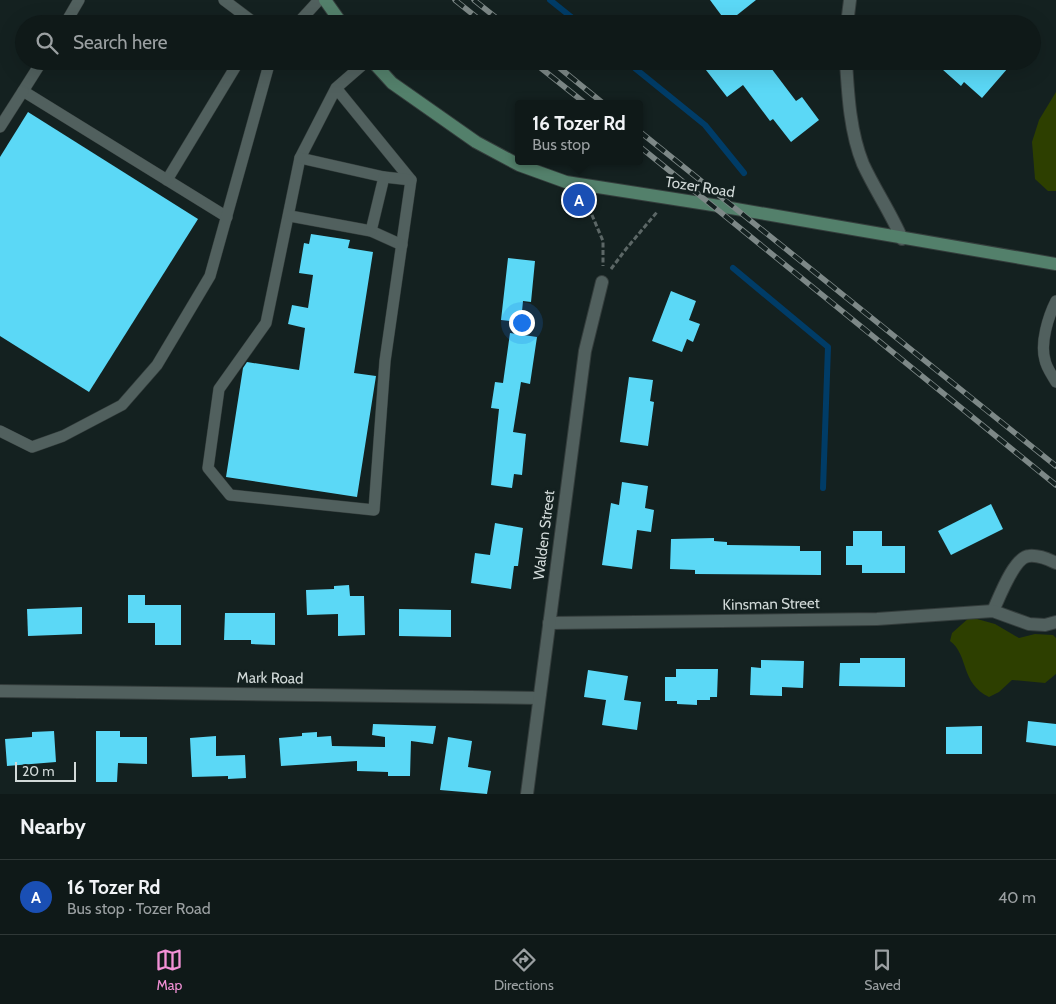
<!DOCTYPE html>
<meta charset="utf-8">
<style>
body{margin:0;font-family:Cabin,sans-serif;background:#1d2625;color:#f1f3f6}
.scale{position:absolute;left:15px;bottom:12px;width:61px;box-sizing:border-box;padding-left:5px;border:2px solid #d2dad9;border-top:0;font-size:14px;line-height:18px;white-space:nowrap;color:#d2dad9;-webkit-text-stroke:4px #142120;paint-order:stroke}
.you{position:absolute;left:521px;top:322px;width:18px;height:18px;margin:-12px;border:4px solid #fff;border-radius:50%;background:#1a73e8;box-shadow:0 0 0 8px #1a73e833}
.badge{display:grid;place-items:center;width:32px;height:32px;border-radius:50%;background:#f291d6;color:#fff;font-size:16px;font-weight:700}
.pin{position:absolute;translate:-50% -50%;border:2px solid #fff;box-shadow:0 1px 5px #0006}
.popup{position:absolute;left:515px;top:100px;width:128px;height:65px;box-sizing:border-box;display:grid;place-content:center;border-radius:5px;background:#0f1918;filter:drop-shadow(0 1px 4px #0005);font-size:16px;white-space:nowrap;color:#9ba0a2}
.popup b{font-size:19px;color:#f1f3f6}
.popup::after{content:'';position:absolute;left:50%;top:100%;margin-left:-10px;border:10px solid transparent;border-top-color:#0f1918}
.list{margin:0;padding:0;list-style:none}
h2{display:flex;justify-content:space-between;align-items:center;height:65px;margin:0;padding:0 20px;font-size:21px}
h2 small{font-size:16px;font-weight:400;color:#9ba0a2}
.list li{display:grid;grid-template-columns:32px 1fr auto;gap:15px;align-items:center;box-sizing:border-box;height:75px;padding:0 20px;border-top:1px solid #2f3837}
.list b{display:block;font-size:19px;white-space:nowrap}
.list p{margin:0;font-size:16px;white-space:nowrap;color:#9ba0a2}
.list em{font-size:16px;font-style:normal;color:#9ba0a2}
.icon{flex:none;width:28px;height:28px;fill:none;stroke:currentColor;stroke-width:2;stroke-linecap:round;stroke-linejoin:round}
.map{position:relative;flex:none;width:1056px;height:794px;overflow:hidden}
.search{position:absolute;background:#0f1918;box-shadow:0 5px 20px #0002;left:15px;right:15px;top:15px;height:55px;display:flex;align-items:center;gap:12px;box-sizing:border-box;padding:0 18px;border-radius:28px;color:#9ba0a2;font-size:19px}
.sheet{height:140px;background:#0f1918}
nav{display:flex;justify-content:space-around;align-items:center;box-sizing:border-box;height:70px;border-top:1px solid #2f3837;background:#0f1918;font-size:14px;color:#9ba0a2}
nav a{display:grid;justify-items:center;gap:2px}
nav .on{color:#f291d6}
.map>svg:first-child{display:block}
</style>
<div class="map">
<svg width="1056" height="794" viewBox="0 0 1056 794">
<rect width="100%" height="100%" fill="#142120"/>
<!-- green -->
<g fill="#2d3f00">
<polygon points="1056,92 1056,191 1048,191 1035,179 1032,142 1039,120"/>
<path d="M 970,617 L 995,624 L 1019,638 L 1035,634 L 1053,635 L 1056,638 L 1056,674 L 1045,683 L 1012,680 L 999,692 L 989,697 C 960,683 969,655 950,641 L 952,633 Z"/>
</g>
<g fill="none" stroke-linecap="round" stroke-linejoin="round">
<!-- stream -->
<g stroke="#003c67" stroke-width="6">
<polyline points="550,0 580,24"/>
<polyline points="626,61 705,125 744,173"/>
<polyline points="733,268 828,347 823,488"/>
</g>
</g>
<!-- building -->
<g fill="#5bd8f6">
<polygon points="710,0 756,0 727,23"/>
<polygon points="699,61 759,61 763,68 768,64 796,101 802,97 819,120 791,142 773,119 770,121 743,85 727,97"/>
<polygon points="933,61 1014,61 982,98 964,82 961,86"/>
<polygon points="28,112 198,219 89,392 0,336 0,157"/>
<polygon points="311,234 350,240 348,248 373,252 354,373 376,376 357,497 226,477 243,368 247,362 299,370 305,328 288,324 292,305 308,308 313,275 299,273 304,243 309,244"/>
<polygon points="508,258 535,261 531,302 523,301 521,322 501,320"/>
<polygon points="671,291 696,301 689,320 700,324 693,342 687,339 682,352 652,341"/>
<polygon points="510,333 537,337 530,384 521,382 513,432 526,434 522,475 514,474 512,488 491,485 499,409 491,408 495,382 503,383"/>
<polygon points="629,377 653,380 650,401 654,402 648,446 620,442"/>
<polygon points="622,482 648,486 645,508 654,510 651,532 637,530 632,569 602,565 611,503 619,505"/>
<polygon points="991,504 1003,529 951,555 938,531"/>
<polygon points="495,523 523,528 518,566 514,566 511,589 471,583 475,553 490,555"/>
<polygon points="853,531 882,531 882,546 905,546 905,573 862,573 862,565 846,565 846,546 853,546"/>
<polygon points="714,538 714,541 727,542 727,545 800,546 800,551 821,551 821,575 695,574 695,570 670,569 671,539"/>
<polygon points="349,585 350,596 364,596 365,635 338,636 338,614 307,615 306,590 334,589 334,586"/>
<polygon points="128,595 145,595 145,605 181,605 181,645 155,645 155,623 128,623"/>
<polygon points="82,607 82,634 28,636 27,609"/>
<polygon points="399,609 451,610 451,637 399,636"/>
<polygon points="225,613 275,613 275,645 251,644 251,640 224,640"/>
<polygon points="860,658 905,658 905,687 839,686 840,663 860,663"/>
<polygon points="761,660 804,661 803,688 782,687 782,696 750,695 751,667 761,668"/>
<polygon points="676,669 718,669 717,697 710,697 710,700 697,700 697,705 677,704 677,701 665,701 665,677 676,677"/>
<polygon points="588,670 628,676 624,700 641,702 637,730 602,725 606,700 584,697"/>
<polygon points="1028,721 1056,724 1056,746 1026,742"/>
<polygon points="373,724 436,726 433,744 411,741 410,776 388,776 388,772 357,771 357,761 281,766 279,738 302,736 302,733 317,732 317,737 331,736 332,746 385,747 385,737 372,735"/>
<polygon points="982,726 982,754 946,754 946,727"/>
<polygon points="54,731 56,762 7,766 5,739 32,737 32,732"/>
<polygon points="96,731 120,731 120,737 147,737 147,764 118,763 117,782 96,782"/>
<polygon points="216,736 216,756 245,755 246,778 228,779 228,776 192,777 190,738"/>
<polygon points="448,737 472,741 468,767 491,771 487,794 440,790"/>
</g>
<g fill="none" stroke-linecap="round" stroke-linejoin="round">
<!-- service casing -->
<g stroke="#343d3c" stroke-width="12">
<g id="service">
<polyline points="224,0 256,24"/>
<polyline points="65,24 79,0"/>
<polyline points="297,24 319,0"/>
<polyline points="42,61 23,91 227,217"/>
<polyline points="336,88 411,180 385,361 374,510 230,495 208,468 219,389 266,323 300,158 336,88 367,61"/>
<polyline points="0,127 23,91"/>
<polyline points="300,158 384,177 411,180"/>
<polyline points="167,180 239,61"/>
<polyline points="290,216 371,231 402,245"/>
<polyline points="371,231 384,177"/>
<path d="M 1056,301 C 1048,317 1040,343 1045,360 C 1046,367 1052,375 1056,382"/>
<polyline points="0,431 32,447 63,436 122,405 157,365 210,276 270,61"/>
</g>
</g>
<!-- minor casing -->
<g stroke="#343d3c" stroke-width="14">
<g id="minor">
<polyline points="847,24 850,0"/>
<path d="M 846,61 C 848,95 850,132 863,164 C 875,190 891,213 902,239"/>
<path d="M 993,611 C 999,598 1014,557 1029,556 C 1038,555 1048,559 1056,563"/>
<polyline points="549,623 877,619 993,611 1029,624 1045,625 1056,622"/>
<polyline points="0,691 539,698"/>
<polyline points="527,794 585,351 602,282"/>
</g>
</g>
<!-- secondary casing -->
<g stroke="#343d3c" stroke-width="14">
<g id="secondary">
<polyline points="325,0 342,24"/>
<polyline points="372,61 392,83 476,142 519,165 566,182 713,205 1056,264"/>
</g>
</g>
<!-- path -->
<g stroke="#5c6766" stroke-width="3" stroke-dasharray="5 2.5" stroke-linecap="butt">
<polyline points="586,201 603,241 603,266"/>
<polyline points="611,269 626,249 657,212"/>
</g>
<!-- service -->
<use href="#service" stroke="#51605e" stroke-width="11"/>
<!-- minor -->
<use href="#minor" stroke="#51605e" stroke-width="12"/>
<!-- secondary -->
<use href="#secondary" stroke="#53806b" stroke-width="12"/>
<!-- rail casing -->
<g stroke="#7d8887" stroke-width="5.5">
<g id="rail">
<polyline points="455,0 485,24"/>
<polyline points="474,0 504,24"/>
<polyline points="532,61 586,104"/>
<polyline points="551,61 604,104"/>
<polyline points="639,131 1056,466"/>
<polyline points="639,146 1056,485"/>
</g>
</g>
<!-- rail -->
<use href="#rail" stroke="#142120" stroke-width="4" stroke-dasharray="11" stroke-linecap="butt"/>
</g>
<g text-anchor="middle" stroke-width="5" stroke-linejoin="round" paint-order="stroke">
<!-- street labels -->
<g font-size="15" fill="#d2dad9" stroke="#142120">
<text transform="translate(700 187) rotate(9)" y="5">Tozer Road</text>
<text transform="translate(544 535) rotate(-83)" y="5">Walden Street</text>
<text transform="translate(771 604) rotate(-1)" y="5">Kinsman Street</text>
<text transform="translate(270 678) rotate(1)" y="5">Mark Road</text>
</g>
</g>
</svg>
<div class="scale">20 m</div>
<div class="you"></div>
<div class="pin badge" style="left:579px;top:200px;background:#1a4fb4">A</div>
<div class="popup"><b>16 Tozer Rd</b>Bus stop</div>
<div class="search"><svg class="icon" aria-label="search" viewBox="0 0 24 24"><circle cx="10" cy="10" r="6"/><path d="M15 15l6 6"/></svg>Search here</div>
</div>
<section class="sheet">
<h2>Nearby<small></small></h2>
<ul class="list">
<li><span class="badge" style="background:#1a4fb4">A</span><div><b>16 Tozer Rd</b><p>Bus stop · Tozer Road</p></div><em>40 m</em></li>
</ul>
</section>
<nav>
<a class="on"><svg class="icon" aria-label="map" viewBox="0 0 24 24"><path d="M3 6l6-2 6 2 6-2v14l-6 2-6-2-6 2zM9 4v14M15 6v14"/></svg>Map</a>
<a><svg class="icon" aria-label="directions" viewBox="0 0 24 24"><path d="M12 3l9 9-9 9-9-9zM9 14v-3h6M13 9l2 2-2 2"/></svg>Directions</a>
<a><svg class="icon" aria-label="saved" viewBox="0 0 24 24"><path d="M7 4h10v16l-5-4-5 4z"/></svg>Saved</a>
</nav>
